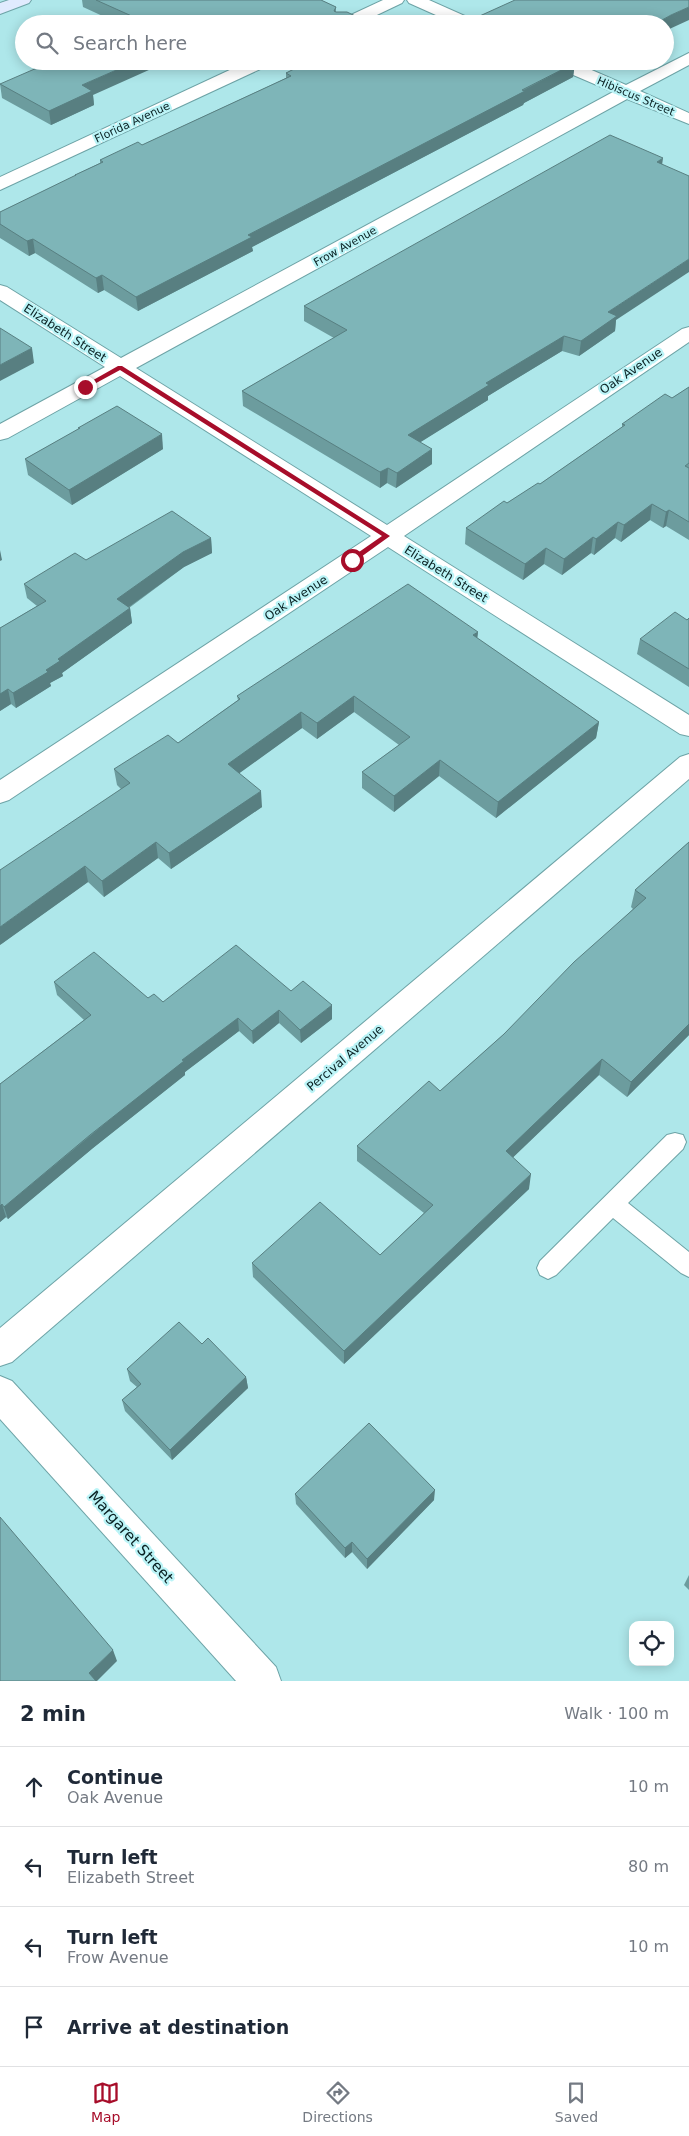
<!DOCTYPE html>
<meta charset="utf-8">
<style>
body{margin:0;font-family:"DejaVu Sans",sans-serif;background:#f2f2f3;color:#1f2937}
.controls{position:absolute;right:15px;bottom:15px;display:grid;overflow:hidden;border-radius:10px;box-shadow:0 2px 12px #0003}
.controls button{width:45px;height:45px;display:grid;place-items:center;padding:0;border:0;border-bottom:1px solid #e0e1e3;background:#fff;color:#1f2937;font:25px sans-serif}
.stop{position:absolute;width:15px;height:15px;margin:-11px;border:4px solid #a70d2a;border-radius:50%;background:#fff}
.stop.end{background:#a70d2a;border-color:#fff;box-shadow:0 1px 5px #0008}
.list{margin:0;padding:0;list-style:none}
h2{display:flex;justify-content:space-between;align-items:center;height:65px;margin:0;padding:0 20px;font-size:21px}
h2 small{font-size:16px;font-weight:400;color:#747a83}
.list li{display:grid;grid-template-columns:32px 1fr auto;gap:15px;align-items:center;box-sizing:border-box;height:80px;padding:0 20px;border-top:1px solid #e0e1e3}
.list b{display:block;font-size:19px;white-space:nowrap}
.list p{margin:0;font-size:16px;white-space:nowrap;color:#747a83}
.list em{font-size:16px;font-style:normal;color:#747a83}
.icon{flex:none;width:28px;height:28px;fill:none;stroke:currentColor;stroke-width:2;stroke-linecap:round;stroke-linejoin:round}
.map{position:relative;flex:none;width:689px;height:1681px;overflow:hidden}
.search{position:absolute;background:#fff;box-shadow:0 2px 12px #0003;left:15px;right:15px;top:15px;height:55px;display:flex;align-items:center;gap:12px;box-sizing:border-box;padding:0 18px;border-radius:28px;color:#747a83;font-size:19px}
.sheet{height:385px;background:#fff}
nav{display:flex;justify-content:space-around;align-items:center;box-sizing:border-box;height:70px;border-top:1px solid #e0e1e3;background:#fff;font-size:14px;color:#747a83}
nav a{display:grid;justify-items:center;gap:2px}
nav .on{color:#a70d2a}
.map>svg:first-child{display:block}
</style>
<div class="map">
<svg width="689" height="1681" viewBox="0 0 689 1681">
<rect width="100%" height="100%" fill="#aee7ea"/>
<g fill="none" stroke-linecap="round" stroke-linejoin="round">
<!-- lane casing -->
<g stroke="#6da3a6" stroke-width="2">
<polygon id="lane" points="675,1133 683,1135 686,1142 683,1149 628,1203 689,1252 689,1277 681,1273 613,1218 556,1275 548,1279 540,1275 537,1268 540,1261 667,1135"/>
</g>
<!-- street casing -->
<g stroke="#6da3a6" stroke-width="2">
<g id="street">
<polygon points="383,0 404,0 402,3 358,24 336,24 338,21"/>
<polygon points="407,0 429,0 476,21 478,24 456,24 409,3"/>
<polygon points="689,53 689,65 640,91 689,113 689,124 627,99 136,368 387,525 682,329 689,327 689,342 404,536 689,715 689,736 680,734 388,547 9,800 0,803 0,780 371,536 120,376 8,438 0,440 0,424 105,367 0,300 0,285 7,287 121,358 613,92 550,65 548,61 571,61 626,85"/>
<polygon points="249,61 271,61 269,65 0,190 0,177"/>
<polygon points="689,754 689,779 12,1362 0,1366 0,1328 680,757"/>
<polygon points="0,1376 12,1381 276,1667 281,1681 236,1681 0,1419"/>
</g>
</g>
<!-- secondary casing -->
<g stroke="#6da3a6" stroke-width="2">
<polygon id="secondary" points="9,0 31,0 29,3 0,14 0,3"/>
</g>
<!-- lane -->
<use href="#lane" fill="#fff" fill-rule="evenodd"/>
<!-- street -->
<use href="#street" fill="#fff" fill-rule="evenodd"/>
<!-- secondary -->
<use href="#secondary" fill="#e0ebfe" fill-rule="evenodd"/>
</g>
<!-- wall -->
<g fill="#6c9c9e">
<polygon points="82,0 321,0 336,7 336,12 372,24 120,24 83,7"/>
<polygon points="278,61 570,61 575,63 573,77 524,103 523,105 252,247 253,251 138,311 104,290 98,293 35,253 29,256 0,238 0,212 75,176 75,175 100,163 100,160 142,145 286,78 286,73 295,69"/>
<polygon points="576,61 604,61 591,68"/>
<polygon points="0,84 93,95 94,105 51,125 2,98"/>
<polygon points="304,306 616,320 615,331 579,356 562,351 488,396 488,400 420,442 432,464 396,488 387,483 380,488 243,406 242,391 334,338 304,321"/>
<polygon points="689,387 689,540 666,526 663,528 650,520 621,542 615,538 594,555 591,553 562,575 544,564 523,580 465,544 466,528 507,503 540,484 622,427 622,424 672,398"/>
<polygon points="78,428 163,449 72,505 28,475 25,459 79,429"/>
<polygon points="211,538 212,553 184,567 129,608 130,608 132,623 62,673 63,676 50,683 51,686 16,708 11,704 0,711 0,628 37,606 27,598 24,584 86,560"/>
<polygon points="689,618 689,687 637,654 640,639 687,620"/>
<polygon points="478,632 477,638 599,722 596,738 496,818 439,776 394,812 362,788 362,772 399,745 354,712 317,739 302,728 239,773 262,807 171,869 158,858 104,897 88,882 0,945 121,789 117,785 114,769 178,743 238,700 237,696"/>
<polygon points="689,842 689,1035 627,1097 599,1075 513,1157 529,1189 344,1364 253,1277 252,1263 380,1255 424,1213 357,1161 357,1146 440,1091 504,1034 633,909 631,907 635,890"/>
<polygon points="54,982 148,998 163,1002 291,991 332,1019 301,1043 279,1023 253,1044 239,1031 185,1072 185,1075 93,1148 8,1219 6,1217 0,1222 0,1084 84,1020 57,995"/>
<polygon points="202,1344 246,1377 248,1388 172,1460 125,1411 122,1400 137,1387 130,1381 127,1369"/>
<polygon points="295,1494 434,1500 367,1569 352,1552 345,1558 296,1504"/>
<polygon points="689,1575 689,1590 684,1585"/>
</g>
<!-- shaded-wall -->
<g fill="#587f81">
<polygon points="689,7 689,20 665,31 665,24 655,24 671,15"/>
<polygon points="137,61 169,61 93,95 94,105 51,125 49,111 82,85"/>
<polygon points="592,61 604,61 591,68"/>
<polygon points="575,63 573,77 524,103 523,105 252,247 253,251 138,311 136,297 248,235"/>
<polygon points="663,158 661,173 657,162"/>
<polygon points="33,239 35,253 29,256 27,241"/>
<polygon points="689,259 689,272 616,320 615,331 579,356 581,341 608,312"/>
<polygon points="102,275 104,290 98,293 96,278"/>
<polygon points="564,336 562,351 488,396 488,400 408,450 408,435 486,383"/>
<polygon points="32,348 34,363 0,381 0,365"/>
<polygon points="162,434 163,449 72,505 69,490"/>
<polygon points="432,449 432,464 396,488 397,473"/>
<polygon points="388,468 387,483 380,488 380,472"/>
<polygon points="652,504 650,520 621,542 624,525"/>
<polygon points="669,510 666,526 663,528 666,512"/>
<polygon points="618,522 615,538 594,555 596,539"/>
<polygon points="593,537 591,553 562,575 564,559"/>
<polygon points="211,538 212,553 184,567 119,614 117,599 183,552"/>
<polygon points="546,548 544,564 523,580 525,564"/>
<polygon points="0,550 2,560 0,561"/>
<polygon points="130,608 132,623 62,673 63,676 50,683 51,686 16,708 13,693 46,670 58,659"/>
<polygon points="478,632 476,648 473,635"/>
<polygon points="8,689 11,704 0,711 0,694"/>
<polygon points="354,696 354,712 317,739 317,723"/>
<polygon points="301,712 302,728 230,780 228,764"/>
<polygon points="599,722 596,738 496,818 498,802"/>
<polygon points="440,760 439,776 394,812 394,796"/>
<polygon points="261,791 262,807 171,869 169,853"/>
<polygon points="156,842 158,858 104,897 102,881"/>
<polygon points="85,866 88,882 0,945 0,927"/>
<polygon points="332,1005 332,1019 301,1043 300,1030"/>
<polygon points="279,1010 279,1023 253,1044 252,1031"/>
<polygon points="238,1018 239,1031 185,1072 185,1075 93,1148 8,1219 4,1207 182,1060"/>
<polygon points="689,1024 689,1035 627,1097 631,1082"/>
<polygon points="602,1059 599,1075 504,1166 506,1151"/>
<polygon points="531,1174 529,1189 344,1364 344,1351"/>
<polygon points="2,1204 6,1217 0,1222 0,1206"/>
<polygon points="246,1377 248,1388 172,1460 170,1450"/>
<polygon points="435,1490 434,1500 367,1569 367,1559"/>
<polygon points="352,1542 352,1552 345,1558 345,1548"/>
<polygon points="113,1650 117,1661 97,1681 93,1681 89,1673"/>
</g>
<!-- building -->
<g fill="#7eb5b8" stroke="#587f81">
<polygon points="96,0 321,0 336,7 334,11 336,12 347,12 372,24 142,24 145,22"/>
<polygon points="515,0 689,0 689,7 671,15 655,24 462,24"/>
<polygon points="400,18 412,24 387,24"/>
<polygon points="53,61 137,61 82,85 92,91 49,111 0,84"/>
<polygon points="310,61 570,61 575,63 522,90 525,91 248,235 252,237 136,297 102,275 96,278 33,239 27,241 0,224 0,212 76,175 75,175 103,162 100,160 138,142 142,145 291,76 286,73"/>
<polygon points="610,135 663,158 657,162 689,176 689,259 608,312 617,316 581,341 564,336 486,383 489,385 408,435 432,449 397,473 388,468 380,472 242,391 347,330 304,306"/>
<polygon points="0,328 32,348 0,365"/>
<polygon points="689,387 689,463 685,466 689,468 689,522 669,510 666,512 652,504 624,525 618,522 596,539 593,537 564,559 546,548 525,564 466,528 504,501 507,503 538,483 540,484 625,425 622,424 665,394 672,398"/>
<polygon points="117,406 162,434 69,490 25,459 80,428 78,428"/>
<polygon points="172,511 211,538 183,552 117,599 130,608 58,659 60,661 46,670 48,672 13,693 8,689 0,694 0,628 46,601 24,584 75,553 86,560"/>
<polygon points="408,584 478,632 473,635 599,722 498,802 440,760 394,796 362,772 410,737 354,696 317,723 301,712 228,764 261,791 169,853 156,842 102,881 85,866 0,927 0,870 130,783 114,769 168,735 178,743 240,699 237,696"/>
<polygon points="675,612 687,620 689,618 689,669 640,639"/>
<polygon points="689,842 689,1024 631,1082 602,1059 506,1151 531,1174 344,1351 252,1263 320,1202 380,1255 433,1205 357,1146 429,1081 440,1091 504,1034 574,962 646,898 635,890"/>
<polygon points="236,945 291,991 303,981 332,1005 300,1030 279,1010 252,1031 238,1018 182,1060 184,1061 90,1135 4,1207 2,1204 0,1206 0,1084 91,1015 54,982 94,952 148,998 154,994 163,1002"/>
<polygon points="179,1322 202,1344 208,1338 246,1377 170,1450 122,1400 141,1384 127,1369"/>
<polygon points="369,1423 435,1490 367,1559 352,1542 345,1548 295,1494"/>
<polygon points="0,1517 113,1650 89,1673 96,1681 0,1681"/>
</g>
<!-- route -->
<polygon fill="#a70d2a" points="118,366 122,366 390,536 354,562 349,562 349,559 382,536 120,370 87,388 81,387"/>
<g text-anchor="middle" stroke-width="4.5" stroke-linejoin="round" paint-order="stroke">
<!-- far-street labels -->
<g font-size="11" fill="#092022" stroke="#bbf4f7">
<text transform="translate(636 96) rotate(23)" y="4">Hibiscus Street</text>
<text transform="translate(132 122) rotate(-25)" y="4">Florida Avenue</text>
<text transform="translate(345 246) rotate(-29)" y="4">Frow Avenue</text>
</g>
<!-- street labels -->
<g font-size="12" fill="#092022" stroke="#bbf4f7">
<text transform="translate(65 333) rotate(33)" y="4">Elizabeth Street</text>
<text transform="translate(631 371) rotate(-34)" y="4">Oak Avenue</text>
<text transform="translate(446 574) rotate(32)" y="4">Elizabeth Street</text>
<text transform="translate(296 598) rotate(-33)" y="4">Oak Avenue</text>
<text transform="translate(345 1058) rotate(-40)" y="4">Percival Avenue</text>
</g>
<!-- near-street labels -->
<g font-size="15" fill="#092022" stroke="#bbf4f7">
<text transform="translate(131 1537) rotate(48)" y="5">Margaret Street</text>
</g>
</g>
</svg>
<div class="controls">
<button><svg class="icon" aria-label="locate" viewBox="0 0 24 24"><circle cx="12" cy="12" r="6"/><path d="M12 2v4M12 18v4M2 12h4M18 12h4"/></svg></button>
</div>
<div class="stop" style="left:352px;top:560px"></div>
<div class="stop end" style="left:85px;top:387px"></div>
<div class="search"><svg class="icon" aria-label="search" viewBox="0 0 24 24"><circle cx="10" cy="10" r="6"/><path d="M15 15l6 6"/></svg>Search here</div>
</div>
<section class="sheet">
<h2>2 min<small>Walk · 100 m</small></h2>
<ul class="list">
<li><svg class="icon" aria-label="ahead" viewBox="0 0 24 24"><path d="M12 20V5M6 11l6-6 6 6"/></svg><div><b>Continue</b><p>Oak Avenue</p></div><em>10 m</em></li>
<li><svg class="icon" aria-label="left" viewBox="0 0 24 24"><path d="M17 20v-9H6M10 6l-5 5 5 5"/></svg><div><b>Turn left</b><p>Elizabeth Street</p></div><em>80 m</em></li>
<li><svg class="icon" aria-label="left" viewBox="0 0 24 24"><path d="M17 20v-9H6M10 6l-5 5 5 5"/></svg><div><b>Turn left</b><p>Frow Avenue</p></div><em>10 m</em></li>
<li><svg class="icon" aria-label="arrive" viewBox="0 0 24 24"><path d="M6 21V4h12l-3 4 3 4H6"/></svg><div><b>Arrive at destination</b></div></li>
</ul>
</section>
<nav>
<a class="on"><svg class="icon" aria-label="map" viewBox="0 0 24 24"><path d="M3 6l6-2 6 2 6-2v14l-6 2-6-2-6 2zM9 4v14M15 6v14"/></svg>Map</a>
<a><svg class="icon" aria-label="directions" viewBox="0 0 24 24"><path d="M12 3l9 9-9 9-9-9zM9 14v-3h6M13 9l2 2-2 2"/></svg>Directions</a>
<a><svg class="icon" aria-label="saved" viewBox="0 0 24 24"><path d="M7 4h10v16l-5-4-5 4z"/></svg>Saved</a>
</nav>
